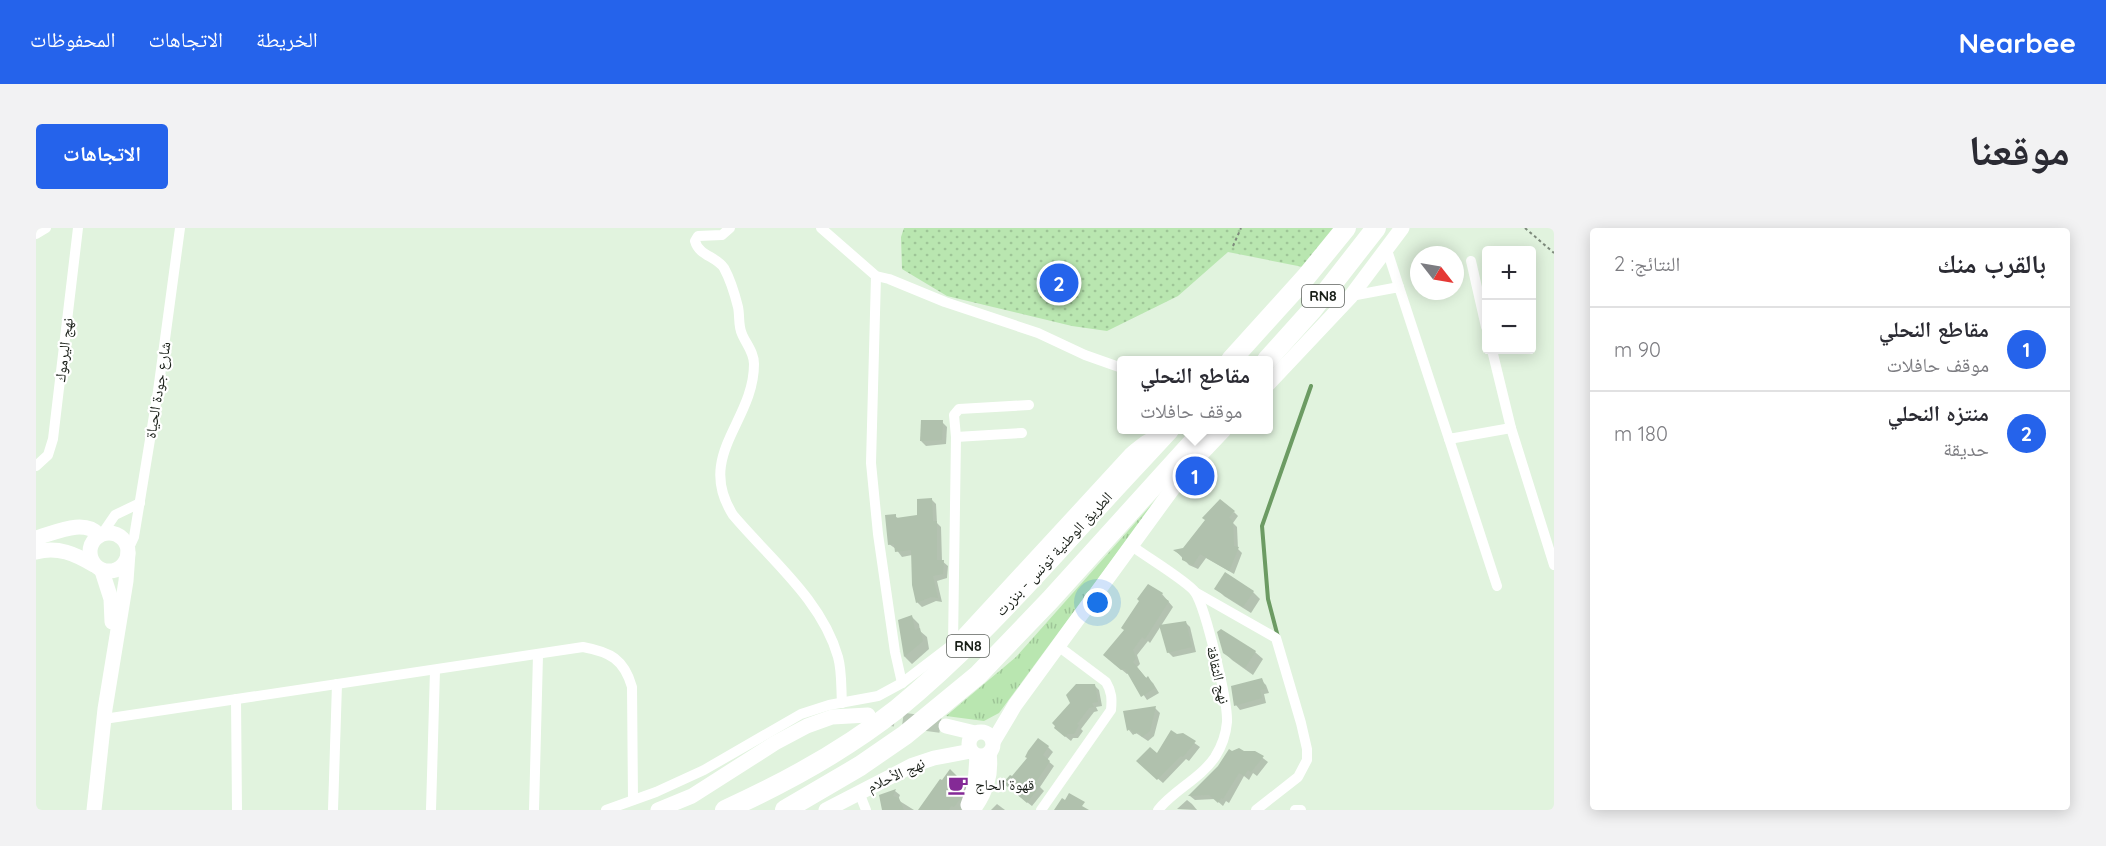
<!DOCTYPE html>
<html lang="ar">
<meta charset="utf-8">
<style>
body{margin:0;font-family:Quicksand,"Noto Naskh Arabic",sans-serif;background:#f2f2f3;color:#2b2b33;direction:rtl}
.controls{position:absolute;right:18px;top:18px;display:grid;overflow:hidden;border-radius:6px;box-shadow:0 3px 15px #0003}
.controls button{width:54px;height:54px;display:grid;place-items:center;padding:0;border:0;border-bottom:2px solid #e1e1e2;background:#fff;color:#2b2b33;font:30px sans-serif}
.compass{position:absolute;left:1374px;top:18px;width:54px;height:54px;border-radius:50%;background:#fff;box-shadow:0 3px 15px #0003;rotate:121deg}
.you{position:absolute;left:1062px;top:375px;width:21px;height:21px;margin:-15px;border:4px solid #fff;border-radius:50%;background:#1a73e8;box-shadow:0 0 0 9px #1a73e833}
.badge{display:grid;place-items:center;width:39px;height:39px;border-radius:50%;background:#2563eb;color:#fff;font-size:20px;font-weight:700}
.pin{position:absolute;translate:-50% -50%;border:3px solid #fff;box-shadow:0 2px 6px #0006}
.popup{position:absolute;left:1081px;top:128px;width:156px;height:78px;box-sizing:border-box;display:grid;place-content:center;border-radius:6px;background:#fff;filter:drop-shadow(0 2px 4px #0005);font-size:20px;white-space:nowrap;color:#7c7c81}
.popup b{font-size:22px;color:#2b2b33}
.popup::after{content:'';position:absolute;left:50%;top:100%;margin-left:-12px;border:12px solid transparent;border-top-color:#fff}
.list{margin:0;padding:0;list-style:none}
h2{display:flex;justify-content:space-between;align-items:center;height:78px;margin:0;padding:0 24px;font-size:26px}
h2 small{font-size:20px;font-weight:400;color:#7c7c81}
.list li{display:grid;grid-template-columns:39px 1fr auto;gap:18px;align-items:center;box-sizing:border-box;height:84px;padding:0 24px;border-top:2px solid #e1e1e2}
.list b{display:block;font-size:22px;white-space:nowrap}
.list p{margin:0;font-size:20px;white-space:nowrap;color:#7c7c81}
.list em{font-size:20px;font-style:normal;color:#7c7c81}
.map{position:relative;flex:none;width:1518px;height:582px;overflow:hidden;direction:ltr;border-radius:6px}
header{display:flex;align-items:center;gap:36px;box-sizing:border-box;height:84px;padding:0 30px;background:#2563eb;color:#fff}
header strong{font-size:28px}
nav{display:flex;gap:33px;margin-inline-start:auto;font-size:21px}
.intro{display:flex;align-items:center;justify-content:space-between;box-sizing:border-box;height:144px;padding:0 36px}
h1{margin:0;font-size:42px}
.button{padding:15px 27px;border-radius:6px;background:#2563eb;color:#fff;font-size:21px;font-weight:700}
main{display:flex;gap:36px;padding:0 36px}
aside{flex:1;background:#fff;border-radius:6px;box-shadow:0 3px 15px #0003}
.map>svg:first-child{display:block}
</style>
<header>
<strong>Nearbee</strong>
<nav><a>الخريطة</a><a>الاتجاهات</a><a>المحفوظات</a></nav>
</header>
<div class="intro"><h1>موقعنا</h1><a class="button">الاتجاهات</a></div>
<main>
<aside>
<h2>بالقرب منك<small>النتائج: 2</small></h2>
<ul class="list">
<li><span class="badge">1</span><div><b>مقاطع النحلي</b><p>موقف حافلات</p></div><em>90 m</em></li>
<li><span class="badge">2</span><div><b>منتزه النحلي</b><p>حديقة</p></div><em>180 m</em></li>
</ul>
</aside>
<div class="map">
<svg width="1518" height="582" viewBox="0 0 1518 582">
<defs>
<pattern id="grass-tufts" width="24" height="20" patternUnits="userSpaceOnUse" patternTransform="scale(1.5)"><rect width="24" height="20" fill="#b9e6b0"/><path d="M3 7l-1-3M5 7V3M7 7l1-3M15 17l-1-3M17 17v-4M19 17l1-3" fill="none" stroke="#9ec597"/></pattern>
<pattern id="park-dots" width="8" height="8" patternUnits="userSpaceOnUse" patternTransform="scale(1.5)"><rect width="8" height="8" fill="#b9e6b0"/><path d="M2 2h.1M6 6h.1" fill="none" stroke="#9ec597" stroke-width="1.8" stroke-linecap="round"/></pattern>
</defs>
<rect width="100%" height="100%" fill="#e1f3de"/>
<!-- grass -->
<polygon fill="url(#grass-tufts)" points="1123,268 963,485 948,493 910,488 980,429"/>
<!-- park -->
<polygon fill="url(#park-dots)" points="868,0 1303,0 1272,40 1192,24 1142,68 1071,103 1036,98 911,68 866,41 865,9"/>
<!-- shadow -->
<g fill="#0003">
<polygon points="906,194 911,199 910,216 890,218 885,213"/>
<polygon points="896,272 900,276 901,295 905,299 906,333 912,338 911,350 901,353 906,374 900,373 886,379 881,374 876,327 866,329 860,321 853,316 859,288 863,291 883,289"/>
<polygon points="1198,284 1202,288 1197,295 1201,299 1202,321 1206,325 1198,346 1170,330 1162,341 1153,337 1140,323 1148,321"/>
<polygon points="1180,360 1217,364 1224,371 1215,385 1188,368"/>
<polygon points="1126,366 1137,379 1114,415 1112,413 1101,427 1104,436 1101,439 1111,451 1112,450 1117,455 1123,465 1111,472 1093,445 1091,446 1074,432"/>
<polygon points="876,389 883,396 884,403 891,409 893,421 876,436 869,429 864,393"/>
<polygon points="1149,394 1154,399 1160,424 1137,429 1132,424"/>
<polygon points="1188,424 1219,424 1227,431 1217,447 1196,432"/>
<polygon points="1225,452 1230,457 1233,465 1228,466 1230,475 1204,482 1200,477"/>
<polygon points="1058,457 1063,462 1066,478 1060,479 1062,483 1058,484 1045,501 1047,503 1042,510 1037,510 1035,513 1024,504"/>
<polygon points="1119,480 1124,485 1118,508 1112,513 1100,505 1097,507 1093,502 1089,485"/>
<polygon points="1141,507 1147,507 1164,519 1153,533 1150,531 1127,555 1107,538 1121,527"/>
<polygon points="1012,519 1017,524 1011,532 1018,538 1004,559 1008,563 996,578 973,560 976,550"/>
<polygon points="1208,524 1219,524 1232,534 1221,548 1217,545 1213,552 1208,548 1193,575 1190,573 1187,578 1179,571 1159,572 1154,568 1183,539"/>
<polygon points="914,544 940,569 936,582 889,582"/>
<polygon points="859,563 864,567 862,572 878,582 847,582 844,568"/>
<polygon points="1151,572 1156,576 1161,582 1141,581"/>
<polygon points="961,576 969,582 955,582"/>
</g>
<g fill="none" stroke-linecap="round" stroke-linejoin="round">
<!-- stream -->
<polyline stroke="#6c9b63" stroke-width="4" points="1242,409 1232,371 1226,298 1275,158"/>
</g>
<!-- building -->
<g fill="#b0c1ad">
<polygon points="885,192 907,192 906,212 884,213"/>
<polygon points="896,270 897,293 901,293 901,332 908,332 907,346 897,348 902,370 895,369 880,375 876,357 875,322 859,324 858,316 852,317 849,287 860,286 860,290 881,287 881,271"/>
<polygon points="1184,271 1199,283 1193,289 1197,293 1198,318 1203,319 1193,343 1164,326 1157,337 1146,332 1146,328 1137,322 1147,320 1169,292 1166,290"/>
<polygon points="1189,344 1218,363 1207,379 1178,361"/>
<polygon points="1112,356 1127,365 1125,368 1133,373 1109,411 1106,409 1097,422 1100,430 1097,434 1110,450 1112,448 1119,460 1105,469 1089,441 1085,442 1067,427 1088,402 1085,400 1103,373 1101,371"/>
<polygon points="876,387 879,402 884,400 887,413 868,429 862,392"/>
<polygon points="1150,393 1156,419 1131,425 1123,397"/>
<polygon points="1185,401 1220,423 1209,440 1187,425 1181,404"/>
<polygon points="1226,450 1230,461 1224,462 1226,470 1198,478 1195,458"/>
<polygon points="1040,456 1059,456 1062,474 1056,475 1058,479 1053,480 1041,496 1043,497 1038,506 1032,506 1029,509 1018,500 1019,498 1016,495 1034,475 1030,467"/>
<polygon points="1120,478 1114,503 1106,509 1103,504 1099,506 1094,501 1091,503 1087,483"/>
<polygon points="1135,502 1141,506 1147,505 1160,513 1147,529 1145,528 1121,552 1100,533 1114,519 1121,525"/>
<polygon points="1002,510 1013,518 1007,527 1014,533 1000,554 1004,558 991,575 967,555 974,547 976,548 991,530 989,529 992,523"/>
<polygon points="1203,520 1208,523 1219,523 1228,528 1215,544 1212,542 1208,548 1203,545 1187,571 1185,570 1182,575 1173,567 1152,568 1182,538 1193,521 1196,523"/>
<polygon points="914,541 929,556 924,571 918,579 915,578 913,582 882,582 904,551 906,552"/>
<polygon points="860,561 857,568 863,570 868,582 846,582 843,567"/>
<polygon points="1033,565 1049,574 1046,578 1053,582 1018,582 1026,570 1029,572"/>
</g>
<g fill="none" stroke-linecap="round" stroke-linejoin="round">
<!-- secondary-tunnel -->
<polyline stroke="#b9c8b6" stroke-width="15" stroke-dasharray="15 8" stroke-linecap="butt" points="844,489 910,498"/>
<!-- path -->
<g stroke="#7d897b" stroke-width="2" stroke-dasharray="3 3" stroke-linecap="butt">
<polyline points="1489,0 1518,25"/>
<polyline points="1197,18 1205,0"/>
</g>
<!-- street -->
<g stroke="#fff" stroke-width="10">
<path d="M 694,0 L 686,7 L 662,8 L 659,13 C 663,28 680,28 688,40 C 694,51 699,67 702,79 C 704,88 702,98 706,106 C 710,116 718,124 718,136 C 718,194 659,227 697,287 C 734,331 786,372 802,429 C 806,443 805,460 806,475"/>
<polyline points="785,0 840,48 853,51 909,74 1002,105 1049,127 1083,139"/>
<polyline points="0,6 10,0"/>
<polyline points="1351,22 1363,59"/>
<polyline points="1435,33 1450,99"/>
<polyline points="840,48 835,235 842,306 859,424 866,455"/>
<polyline points="1315,68 1363,59 1413,211 1475,200 1456,122"/>
<polyline points="1475,200 1518,337"/>
<polyline points="920,209 986,205"/>
<polyline points="1413,211 1461,358"/>
<polyline points="0,238 12,227 17,211 42,0"/>
<polyline points="66,306 79,287 104,275"/>
<path d="M 1096,318 C 1109,328 1151,353 1159,364 C 1170,381 1192,474 1191,494 C 1190,506 1186,518 1179,529 C 1164,551 1138,562 1122,582"/>
<polyline points="92,322 98,309 122,163 144,0"/>
<polyline points="1159,364 1240,410 1265,495 1271,521 1271,532 1262,549 1220,582"/>
<polyline points="917,416 920,209 918,187 923,181 993,177"/>
<polyline points="200,471 201,582"/>
<path d="M 68,491 L 547,419 C 574,424 588,431 596,459 L 597,572"/>
<polyline points="823,564 830,582"/>
<polyline points="297,582 301,456"/>
<polyline points="395,582 399,442"/>
<polyline points="498,582 502,427"/>
<path d="M 570,582 L 620,564 L 668,542 L 765,486 L 793,477 L 842,468 L 866,455 L 917,416 L 1094,224 C 1105,215 1112,207 1126,208"/>
<path d="M 1005,582 L 1075,482 C 1076,471 1076,464 1070,454 L 1022,418"/>
<polyline points="1259,582 1265,582"/>
</g>
<!-- secondary -->
<g stroke="#fff" stroke-width="15">
<polyline points="1232,156 1315,68 1366,0"/>
<circle cx="73" cy="324" r="19"/>
<path d="M 0,310 C 19,305 48,290 63,307"/>
<path d="M 0,324 C 22,318 39,326 58,337"/>
<polyline points="66,343 75,371 76,394"/>
<polyline points="910,498 939,505"/>
<circle cx="945" cy="516" r="12"/>
<polyline points="957,514 979,477 1151,241 1188,202"/>
<polyline points="932,577 939,557 941,528"/>
<polyline points="58,582 69,481 90,353 92,325"/>
<polyline points="622,582 656,568 739,515 771,498 796,489 832,487"/>
<polyline points="790,582 877,537 898,530 935,523"/>
<path d="M 937,582 C 950,564 956,547 953,525"/>
</g>
<!-- highway -->
<g stroke="#fff" stroke-width="20">
<polyline points="1195,132 1270,49 1310,0"/>
<polyline points="1231,132 1276,82 1340,0"/>
<path d="M 689,582 C 749,555 809,522 861,481 C 922,431 976,373 1029,315 C 1063,277 1098,240 1133,202"/>
<polyline points="749,582 824,538 869,507 942,447 1014,372 1168,202"/>
</g>
</g>
<!-- icons -->
<defs>
<g id="cafe-bare" transform="scale(1.62)"><path d="M-5.5-4.5H6V0H3Q3 3.5 0 3.5H-2.5Q-5.5 3.5-5.5 0ZM3-3.2v2h1.7v-2ZM-6 4.5H4V6H-6Z" fill="#842a96" stroke="#fff" stroke-width="2.5" paint-order="stroke"/></g>
</defs>
<g fill-rule="evenodd">
<use href="#cafe-bare" x="922" y="557"/>
</g>
<g text-anchor="middle" stroke-width="4.5" stroke-linejoin="round" paint-order="stroke">
<!-- shield labels -->
<g fill="#fff" stroke="#5d625d" stroke-width="1.5">
<rect x="1266" y="57" width="42" height="22" rx="4.5"/>
<rect x="911" y="407" width="42" height="22" rx="4.5"/>
</g>
<g font-size="14" font-weight="bold" fill="#181e17">
<text x="1287" y="73">RN8</text>
<text x="932" y="423">RN8</text>
</g>
<!-- street labels -->
<g font-size="15" fill="#181e17" stroke="#fff">
<text transform="translate(28 122) rotate(-83)" y="5">نهج اليرموك</text>
<text transform="translate(122 162) rotate(-81)" y="5">شارع جودة الحياة</text>
<text transform="translate(1018 326) rotate(-47)" y="5">الطريق الوطنية تونس - بنزرت</text>
<text transform="translate(1182 447) rotate(77)" y="5">نهج الثقافة</text>
<text transform="translate(860 547) rotate(-25)" y="5">نهج الأحلام</text>
</g>
<!-- poi labels -->
<g font-size="15" fill="#181e17" stroke="#fff" text-anchor="start">
<text x="939" y="562">قهوة الحاج</text>
</g>
</g>
</svg>
<div class="controls">
<button>+</button>
<button>−</button>
</div>
<svg class="compass" viewBox="-18 -18 36 36"><path d="M0-13l5 13h-10z" fill="#e53935"/><path d="M0 13l5-13h-10z" fill="#7c7c81"/></svg>
<div class="you"></div>
<div class="pin badge" style="left:1159px;top:248px">1</div>
<div class="popup"><b>مقاطع النحلي</b>موقف حافلات</div>
<div class="pin badge" style="left:1023px;top:55px">2</div>
</div>
</main>
